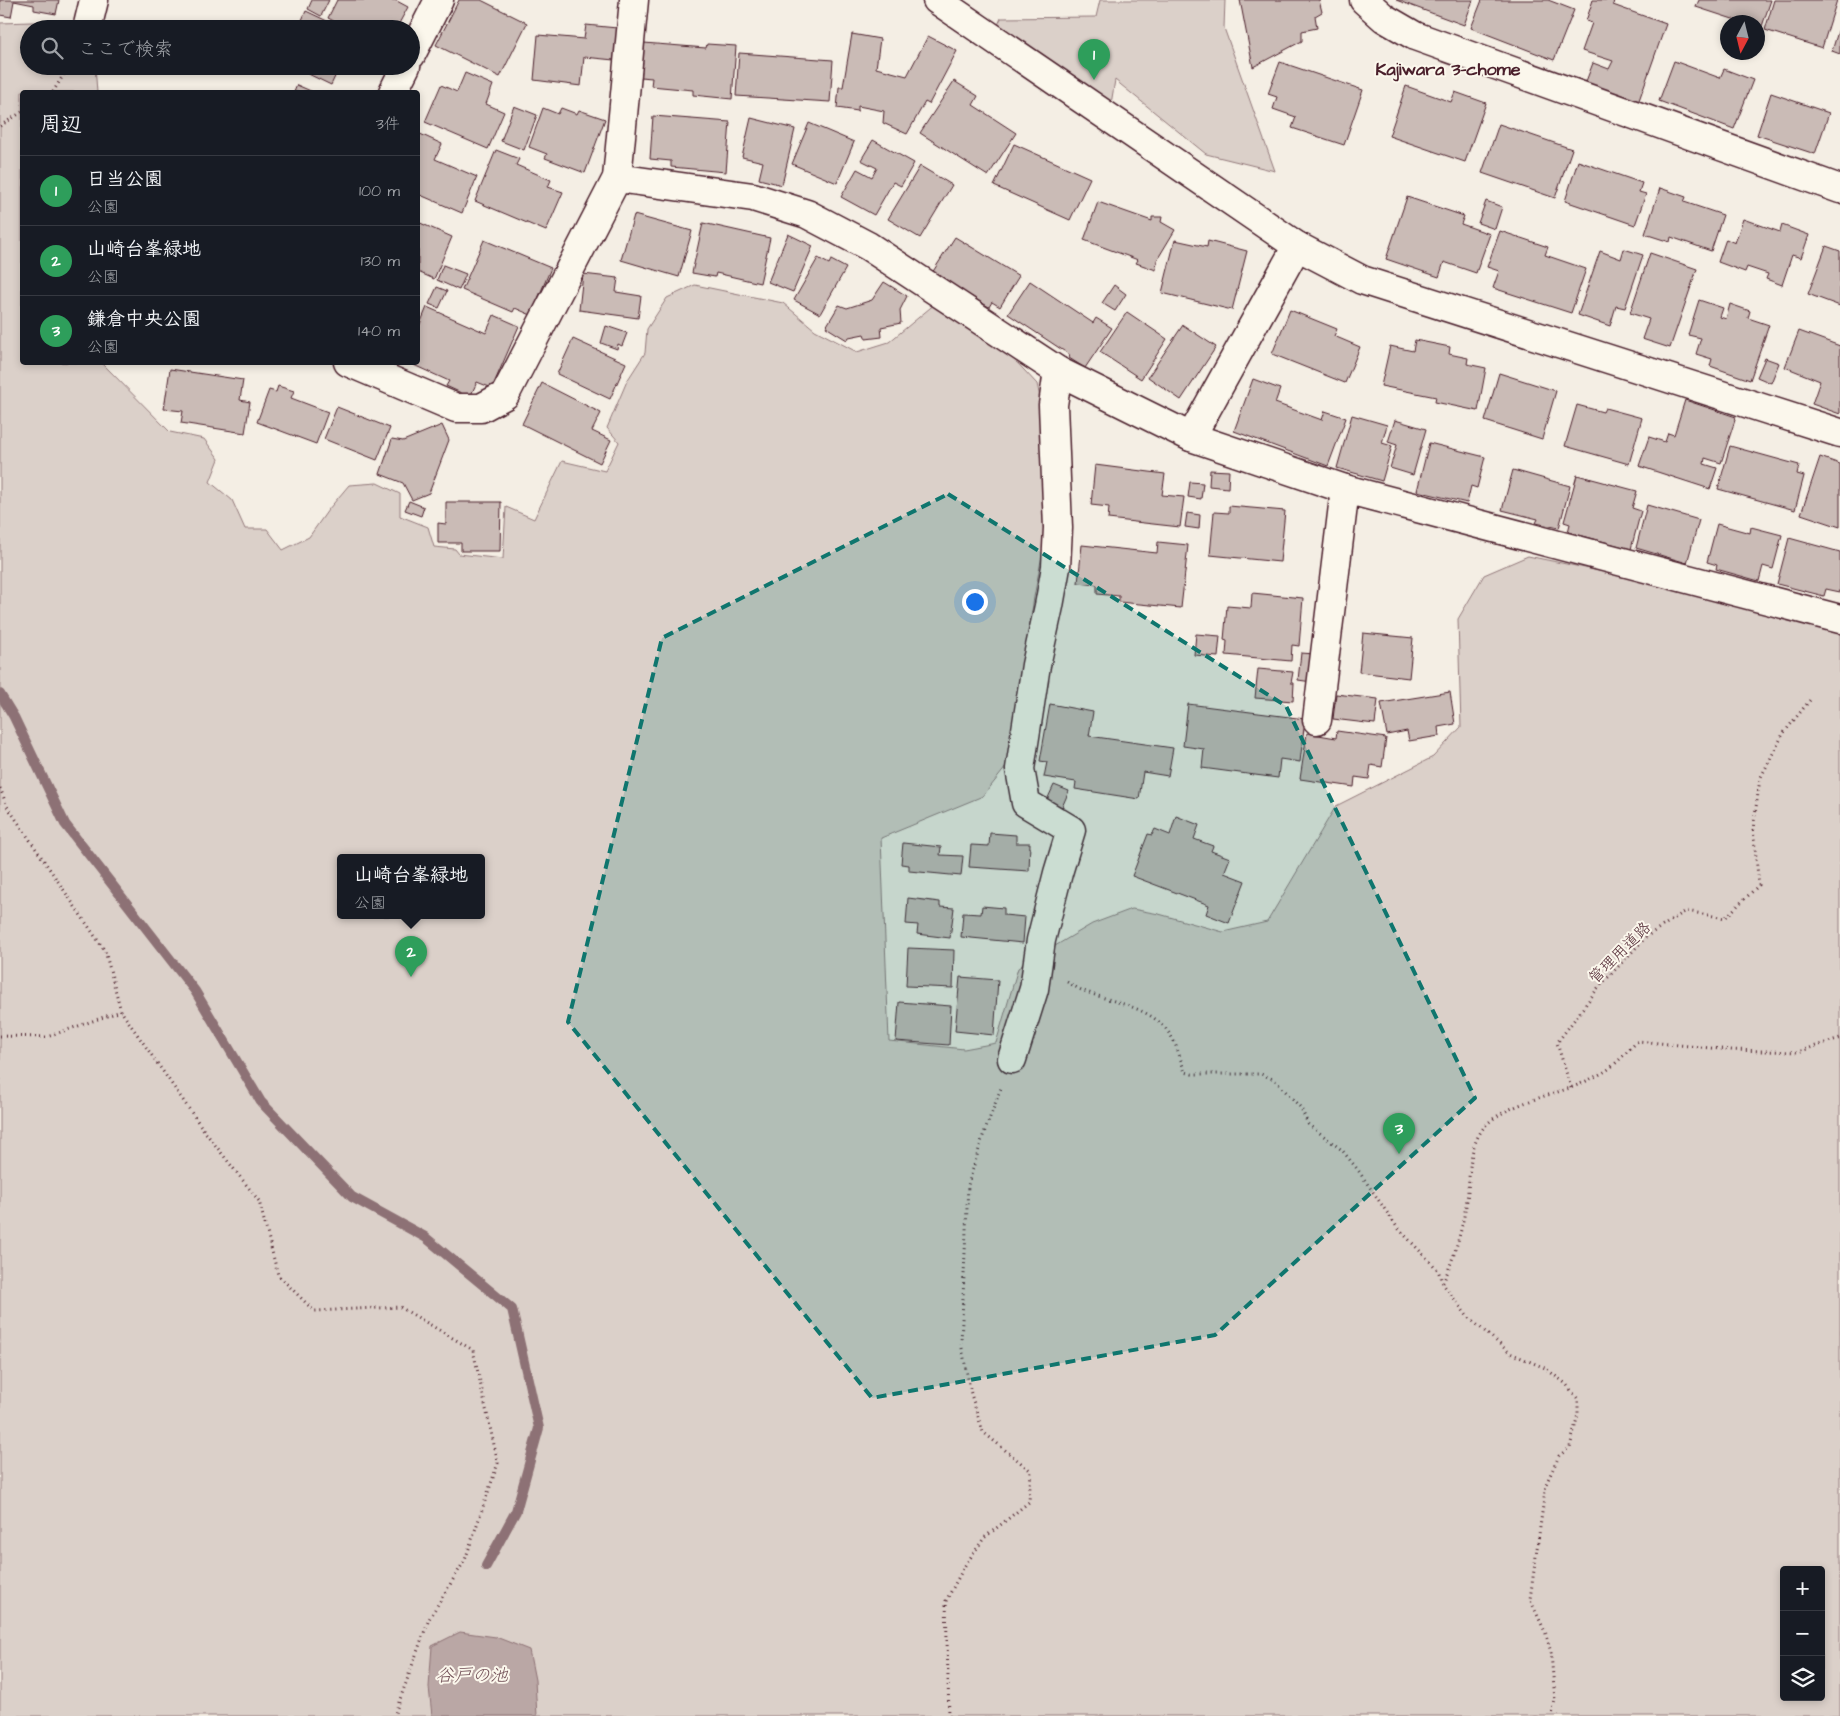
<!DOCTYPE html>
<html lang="ja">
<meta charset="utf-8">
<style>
body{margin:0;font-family:"Architects Daughter","Klee One",sans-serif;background:#20242c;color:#f1f3f6}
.controls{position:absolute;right:15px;bottom:15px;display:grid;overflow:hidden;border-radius:5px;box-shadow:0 2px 8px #0003}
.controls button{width:45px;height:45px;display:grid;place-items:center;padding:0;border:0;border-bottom:1px solid #363941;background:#171b24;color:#f1f3f6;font:25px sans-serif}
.compass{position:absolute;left:1720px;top:15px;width:45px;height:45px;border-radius:50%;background:#171b24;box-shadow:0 2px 8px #0003;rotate:187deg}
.you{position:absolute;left:974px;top:601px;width:18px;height:18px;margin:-12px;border:4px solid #fff;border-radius:50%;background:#1a73e8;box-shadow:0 0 0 8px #1a73e833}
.badge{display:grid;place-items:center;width:32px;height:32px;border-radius:50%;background:#b45309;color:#fff;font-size:16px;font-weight:700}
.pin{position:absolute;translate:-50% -41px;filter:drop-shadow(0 1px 2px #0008)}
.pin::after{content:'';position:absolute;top:26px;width:18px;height:15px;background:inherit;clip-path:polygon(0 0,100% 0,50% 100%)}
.popup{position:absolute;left:337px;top:854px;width:148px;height:65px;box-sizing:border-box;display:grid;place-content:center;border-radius:5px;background:#171b24;filter:drop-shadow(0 1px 4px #0005);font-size:16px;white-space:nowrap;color:#9ea1a6}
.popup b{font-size:19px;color:#f1f3f6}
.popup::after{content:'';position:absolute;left:50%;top:100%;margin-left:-10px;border:10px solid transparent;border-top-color:#171b24}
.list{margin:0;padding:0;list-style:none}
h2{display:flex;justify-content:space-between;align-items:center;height:65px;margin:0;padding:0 20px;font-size:21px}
h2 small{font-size:16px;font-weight:400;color:#9ea1a6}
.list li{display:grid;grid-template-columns:32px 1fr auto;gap:15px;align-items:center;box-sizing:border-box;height:70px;padding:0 20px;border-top:1px solid #363941}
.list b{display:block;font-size:19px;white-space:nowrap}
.list p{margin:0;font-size:16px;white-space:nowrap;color:#9ea1a6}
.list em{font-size:16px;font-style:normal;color:#9ea1a6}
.icon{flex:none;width:28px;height:28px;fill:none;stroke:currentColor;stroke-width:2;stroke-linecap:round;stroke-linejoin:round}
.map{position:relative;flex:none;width:1840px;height:1716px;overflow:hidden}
.search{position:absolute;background:#171b24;box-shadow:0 2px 8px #0003;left:20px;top:20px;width:400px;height:55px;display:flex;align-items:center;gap:12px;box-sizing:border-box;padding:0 18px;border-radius:28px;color:#9ea1a6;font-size:19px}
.panel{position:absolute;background:#171b24;box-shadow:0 2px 8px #0003;left:20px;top:90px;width:400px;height:275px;border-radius:5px}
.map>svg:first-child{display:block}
</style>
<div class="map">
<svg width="1840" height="1716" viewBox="0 0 1840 1716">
<rect width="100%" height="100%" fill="#f4eee4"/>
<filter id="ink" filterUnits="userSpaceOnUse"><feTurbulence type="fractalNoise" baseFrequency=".02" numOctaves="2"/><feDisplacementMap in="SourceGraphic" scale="10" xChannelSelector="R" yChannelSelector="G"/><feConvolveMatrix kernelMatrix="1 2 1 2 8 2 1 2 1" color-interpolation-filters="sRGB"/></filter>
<g filter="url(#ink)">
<!-- green -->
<g fill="#dbd0c9" stroke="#92787a" fill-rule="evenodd">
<polygon points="1100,0 1225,0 1224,28 1275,171 1206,154 1115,80 1111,104 998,25 1001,18 1096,17"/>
<path d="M 63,21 L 72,29 L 29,29 L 29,66 L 95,66 L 97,92 L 22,92 L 22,362 L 102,363 L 170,432 L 204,439 L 219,459 L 210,482 L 232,500 L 245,529 L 267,529 L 283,550 L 309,537 L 328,510 L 349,485 L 377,483 L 400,494 L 400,516 L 428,527 L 434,547 L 455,549 L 459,554 L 503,559 L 506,507 L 534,519 L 562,461 L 605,471 L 619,442 L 607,428 L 627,381 L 645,353 L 647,329 L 667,298 L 695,285 L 783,303 L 815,330 L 857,352 L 889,342 L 936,303 L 1011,356 L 1037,384 L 1044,415 L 1047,529 L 1034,597 L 1010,762 L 983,796 L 881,838 L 889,1041 L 964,1049 L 996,1043 L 1018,968 L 1092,924 L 1132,909 L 1159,914 L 1223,932 L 1267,922 L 1336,806 L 1433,757 L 1461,727 L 1458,619 L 1484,575 L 1528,556 L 1709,594 L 1840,631 L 1840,1716 L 0,1716 L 0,23 ZM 341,858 L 481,858 L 481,916 L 341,916 ZM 1784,1570 L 1821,1570 L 1821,1697 L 1784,1697 Z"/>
</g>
<!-- water -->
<polygon fill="#baa7a5" stroke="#8d7174" points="460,1632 496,1637 529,1650 535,1680 537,1716 432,1716 429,1687 432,1646"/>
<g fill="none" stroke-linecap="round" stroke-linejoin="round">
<!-- stream -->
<polyline stroke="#8d7174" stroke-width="10" points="0,694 14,717 65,824 195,991 261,1102 352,1197 425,1237 512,1309 539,1428 516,1511 486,1566"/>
</g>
<!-- building -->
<g fill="#cabbb6" stroke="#4a1f2b">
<polygon points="0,0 59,0 56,14 34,10 34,5 14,1 11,17 0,15"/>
<polygon points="312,0 329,0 321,16 308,9"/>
<polygon points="337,0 395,0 408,7 396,29 349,29 328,18"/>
<polygon points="459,0 481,0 527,23 500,77 436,45"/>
<polygon points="1240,0 1319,0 1322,12 1315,16 1317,28 1302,31 1302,41 1253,67"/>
<polygon points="1396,0 1473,0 1464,25"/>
<polygon points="1482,0 1548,0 1574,10 1554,60 1471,28"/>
<polygon points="1593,0 1614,0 1613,5 1666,24 1638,103 1585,84 1593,63 1609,69 1613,61 1582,51 1592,23 1586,21"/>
<polygon points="1699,0 1771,0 1761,29 1758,28 1758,22 1742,22 1696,7"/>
<polygon points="1774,0 1837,0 1822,48 1765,30"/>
<polygon points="306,11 344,29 298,29"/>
<polygon points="586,25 617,28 614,60 584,57 581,86 534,80 538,35 584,39"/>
<polygon points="1840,25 1840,54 1832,51"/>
<polygon points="852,34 880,39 876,68 907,76 928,36 957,51 929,104 925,102 907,134 883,123 884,111 858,106 858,111 837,108 839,87 843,87"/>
<polygon points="644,43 706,48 707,44 736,46 732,99 693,95 693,90 651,86 652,78 641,77"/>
<polygon points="739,53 833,60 830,102 736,96"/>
<polygon points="1674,61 1720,78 1724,69 1753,80 1734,129 1659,101"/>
<polygon points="1280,62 1363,90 1344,145 1292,128 1296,117 1273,109 1277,97 1268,94"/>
<polygon points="292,66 340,66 331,85"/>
<polygon points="465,73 493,85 486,104 504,112 488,149 425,122 441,85 457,92"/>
<polygon points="954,81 978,96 973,105 1016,133 988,176 920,133"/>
<polygon points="297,85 313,92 294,92"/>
<polygon points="1406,86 1451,102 1455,92 1486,103 1465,162 1389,136"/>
<polygon points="1771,93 1829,113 1815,154 1757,135"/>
<polygon points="514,106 537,115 524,150 501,141"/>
<polygon points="543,108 558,114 561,108 577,114 579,110 605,119 585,173 545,158 547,154 529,147"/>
<polygon points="653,116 730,122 726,172 671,167 671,161 650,159"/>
<polygon points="751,118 795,129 782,185 759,179 763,162 742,157"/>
<polygon points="809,123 854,142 837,183 792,164"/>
<polygon points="1499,124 1572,149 1555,198 1482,173"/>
<polygon points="418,133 442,144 435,159 477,177 462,213 418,194"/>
<polygon points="873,140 914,163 901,186 893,182 874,215 841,197 857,169 872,177 877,168 861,160"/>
<polygon points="1014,144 1090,178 1070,220 994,186"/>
<polygon points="496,150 519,159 516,165 551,180 548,187 563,192 546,231 475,201"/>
<polygon points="1578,161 1642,183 1639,192 1646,194 1635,225 1565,201"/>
<polygon points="920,166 952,185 920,238 888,219"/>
<polygon points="1660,188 1686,197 1684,202 1723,215 1711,251 1671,237 1670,242 1645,234"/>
<polygon points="1407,197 1464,216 1461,224 1490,234 1476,273 1444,262 1439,277 1386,259"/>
<polygon points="1486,201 1502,207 1495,229 1478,223"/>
<polygon points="1098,202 1152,221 1152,217 1162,217 1161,222 1175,230 1157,260 1156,270 1136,263 1138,260 1084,240"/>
<polygon points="634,215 692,231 679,277 621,260"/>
<polygon points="1743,219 1780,232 1782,225 1809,235 1801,258 1792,255 1782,285 1766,279 1768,274 1747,267 1745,272 1718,262 1726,239 1735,243"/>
<polygon points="418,222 452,237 434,279 418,272"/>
<polygon points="703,223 770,238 760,283 716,273 715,277 692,273"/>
<polygon points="1500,231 1548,247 1545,255 1586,269 1571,313 1493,288 1499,271 1487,267"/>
<polygon points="788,234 813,246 793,292 768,282"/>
<polygon points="955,237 1019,276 1000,307 992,302 989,307 932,273"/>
<polygon points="484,240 551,268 531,315 515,308 513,312 462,290"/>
<polygon points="1175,240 1207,247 1208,241 1247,251 1232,310 1162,293"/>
<polygon points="1826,246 1840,251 1840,306 1808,294"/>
<polygon points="1624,249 1643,255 1625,308 1616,306 1610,326 1578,315 1600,251 1621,259"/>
<polygon points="1650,253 1697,269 1670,348 1642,339 1649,319 1630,313"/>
<polygon points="818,258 829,264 831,260 846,268 820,314 794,300"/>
<polygon points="443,265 466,274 459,290 437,280"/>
<polygon points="583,274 618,278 616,292 641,296 638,318 579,310"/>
<polygon points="1030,281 1093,323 1096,318 1112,328 1085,368 1069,358 1070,355 1008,314"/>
<polygon points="884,282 907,296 900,310 901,323 881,327 882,337 866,339 864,334 849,337 847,340 826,327 839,305 847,308 872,300"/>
<polygon points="1114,285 1126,294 1115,311 1102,303"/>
<polygon points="437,287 447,291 439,308 429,304"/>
<polygon points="1699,300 1723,308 1720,317 1726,319 1730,304 1750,311 1748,318 1769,325 1750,380 1710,366 1712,359 1696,354 1701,338 1688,335"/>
<polygon points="427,307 486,333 494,315 519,326 492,388 477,382 470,397 446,386 449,381 407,362 418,362 418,329"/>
<polygon points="1290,310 1337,329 1334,336 1360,347 1345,383 1272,354"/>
<polygon points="1127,312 1167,339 1141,379 1100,352"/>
<polygon points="1183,325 1216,347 1181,400 1148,377"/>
<polygon points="606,326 627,333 622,346 618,344 617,349 601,343"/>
<polygon points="1799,331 1840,346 1840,414 1812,404 1820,381 1785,367"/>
<polygon points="573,339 626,363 610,399 557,374"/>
<polygon points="1415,340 1450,347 1449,354 1468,358 1467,364 1486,368 1478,411 1435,402 1436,397 1381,386 1390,346 1413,351"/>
<polygon points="1765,358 1779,363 1771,383 1757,377"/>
<polygon points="170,369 243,380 240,400 250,402 245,433 181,423 183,411 164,409"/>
<polygon points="1499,373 1556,391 1542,439 1485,421"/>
<polygon points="1253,379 1280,389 1275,403 1322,420 1325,411 1346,418 1328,466 1234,431"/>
<polygon points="542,383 601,413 592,431 611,440 600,463 522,424"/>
<polygon points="278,386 294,391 291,398 328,412 316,444 257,422 269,390 276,392"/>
<polygon points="1685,400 1736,417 1721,463 1705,458 1704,464 1717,468 1710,489 1639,466 1649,437 1665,442 1668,433 1674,435"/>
<polygon points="1577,405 1603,412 1605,408 1642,418 1629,464 1565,446"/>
<polygon points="337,407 390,428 377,460 324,439"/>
<polygon points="1352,415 1387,425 1382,443 1392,446 1382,481 1337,468"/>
<polygon points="1395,420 1426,429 1413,475 1390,468 1397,445 1388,442"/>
<polygon points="442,425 449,440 429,493 412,500 403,483 380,474 392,439 403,441"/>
<polygon points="1429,443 1485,457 1477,488 1471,486 1467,503 1417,491"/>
<polygon points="1730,446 1799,465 1797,474 1804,476 1795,510 1718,489"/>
<polygon points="1820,457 1840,464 1840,527 1801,514"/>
<polygon points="1095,465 1165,474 1162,495 1184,497 1180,527 1108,519 1109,507 1091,505"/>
<polygon points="1210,470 1229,471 1228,488 1209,486"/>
<polygon points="1513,470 1570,486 1559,528 1536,523 1538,519 1502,510"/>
<polygon points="1577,475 1637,491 1632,508 1641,511 1631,549 1568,532 1570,524 1564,522"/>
<polygon points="1190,482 1203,483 1201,499 1188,497"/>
<polygon points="409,501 424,507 421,516 405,510"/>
<polygon points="446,502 501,502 500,551 461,551 461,543 438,543 438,523 446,524"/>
<polygon points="1647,505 1699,520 1687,563 1636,548"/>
<polygon points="1229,506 1285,511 1280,562 1210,555 1214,512 1229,513"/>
<polygon points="1187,513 1200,515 1199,529 1185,527"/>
<polygon points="1717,524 1750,533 1751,527 1782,535 1773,569 1763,566 1759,581 1716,569 1717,565 1707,562"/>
<polygon points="1789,538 1840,552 1840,592 1826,589 1824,596 1777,584"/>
<polygon points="1158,542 1188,545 1181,608 1119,602 1119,596 1097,594 1097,585 1078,583 1082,545 1157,553"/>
<polygon points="1252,593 1303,598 1299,646 1292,645 1291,661 1226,655 1227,641 1224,640 1227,606 1251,608"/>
<polygon points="1363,633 1413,638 1409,678 1359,672"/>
<polygon points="1196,634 1220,636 1218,657 1194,655"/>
<polygon points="1301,653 1315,654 1312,682 1298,680"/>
<polygon points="1258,669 1293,672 1291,683 1294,683 1293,701 1255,698"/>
<polygon points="1450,692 1455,724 1438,727 1439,736 1409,741 1407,731 1387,735 1381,703"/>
<polygon points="1336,694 1378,699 1375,724 1333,719"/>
<polygon points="1050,704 1093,712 1089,736 1173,748 1168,776 1143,772 1139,799 1075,789 1076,782 1044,777 1047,762 1040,761"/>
<polygon points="1188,704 1305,719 1300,762 1280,759 1278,778 1202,768 1204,749 1183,746"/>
<polygon points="1337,731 1386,738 1382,767 1371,765 1369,779 1355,777 1354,787 1300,779 1307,733 1336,738"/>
<polygon points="1054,785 1069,791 1062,807 1047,800"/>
<polygon points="1176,816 1199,825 1194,839 1213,846 1211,851 1230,858 1224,873 1245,881 1229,923 1206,914 1209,905 1132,876 1148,834 1152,835 1155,829 1170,835"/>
<polygon points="990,833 1016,835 1016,843 1030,843 1029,871 969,867 971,845 989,846"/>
<polygon points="903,843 941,847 940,855 963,856 961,876 909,871 909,865 901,864"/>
<polygon points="908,898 940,902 940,907 954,908 950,938 917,934 918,925 906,924"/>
<polygon points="982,906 1004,908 1004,915 1025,917 1023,943 961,937 963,913 981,914"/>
<polygon points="908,948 954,950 953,988 906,986"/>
<polygon points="960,977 998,980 994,1035 955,1031"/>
<polygon points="899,1002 951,1006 949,1045 896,1041"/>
</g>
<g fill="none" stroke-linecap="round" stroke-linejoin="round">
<!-- minor casing -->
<g stroke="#4a1f2b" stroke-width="31">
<g id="minor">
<polyline points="937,0 1297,246 1362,280 1840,433"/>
<polyline points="1364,0 1384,18 1415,36 1840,189"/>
<polyline points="87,29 94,0"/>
<polyline points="411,55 439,0"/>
<polyline points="393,92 406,66"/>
<polyline points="617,178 753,197 807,214 868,246 1058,371 1191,437 1345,489 1840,619"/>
<polyline points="348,362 456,408 481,408 505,395 617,178 634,0"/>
<polyline points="1191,437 1297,246"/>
<polyline points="1317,720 1345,489"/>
<polyline points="1012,1059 1034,989 1041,940 1058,873 1071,830 1026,803 1020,769 1036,665 1049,606 1056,567 1058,528 1053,405 1058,371"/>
</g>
</g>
<!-- path -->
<g stroke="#4a1f2b" stroke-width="3" stroke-dasharray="1 4" stroke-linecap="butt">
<polyline points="53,92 69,66"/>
<polyline points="0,126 22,112"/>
<polyline points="0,788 7,806 105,951 121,1011 205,1132 259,1201 278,1275 314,1311 400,1307 473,1350 498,1463 465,1560 429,1619 394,1716"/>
<path d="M 1067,982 C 1073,985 1078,989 1084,991 C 1111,1002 1152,1007 1169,1033 C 1177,1044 1180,1059 1185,1072 L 1192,1074 L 1261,1074 L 1275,1080 L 1301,1108 L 1308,1124 L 1342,1150 L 1358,1170 L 1397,1227 L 1438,1270 L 1443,1284 L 1468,1317 L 1510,1353 L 1545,1368 L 1566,1384 L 1578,1399 L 1578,1414 L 1570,1447 L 1559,1456 L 1546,1484 L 1530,1599 L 1546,1634 L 1551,1653 L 1555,1700 L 1552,1716"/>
<polyline points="0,1036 47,1037 121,1011"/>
<polyline points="1571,1088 1557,1043 1598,988 1647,936 1686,911 1725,918 1759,885 1753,829 1760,779 1783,734 1810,700"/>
<path d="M 1443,1283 C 1455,1255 1462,1230 1467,1200 C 1470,1178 1468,1153 1480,1133 C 1494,1108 1544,1097 1570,1088 C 1581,1084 1593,1078 1604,1072 C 1616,1065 1627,1051 1638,1041 L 1731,1050 L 1798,1052 L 1840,1038"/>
<polyline points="949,1716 946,1601 964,1567 984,1538 1029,1502 1031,1471 983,1432 971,1394 961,1343 968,1185 983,1136 1001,1088"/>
</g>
<!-- minor -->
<use href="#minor" stroke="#fbf7ec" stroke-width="28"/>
</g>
</g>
<!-- marked area -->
<path fill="#0f766e" fill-opacity="0.2" stroke="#0f766e" stroke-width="4" stroke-dasharray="10 6" stroke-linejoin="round" d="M 948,494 L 1286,706 L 1475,1098 L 1215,1335 L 872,1398 L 568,1022 L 662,638 Z"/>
<g text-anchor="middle" stroke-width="4" stroke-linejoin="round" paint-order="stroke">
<!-- street labels -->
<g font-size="16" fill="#4a1f2b" stroke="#fbf7ec">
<text transform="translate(1619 952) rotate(-45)" y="6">管理用道路</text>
</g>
<!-- neighbourhood labels -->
<g font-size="18" font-weight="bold" fill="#4a1f2b" stroke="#fbf7ec">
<text x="1448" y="75">Kajiwara 3-chome</text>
</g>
<!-- water labels -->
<g font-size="18" font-style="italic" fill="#714f56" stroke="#fbf7ec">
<text x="472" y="1681">谷戸の池</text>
</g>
</g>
</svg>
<div class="controls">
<button>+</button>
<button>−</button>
<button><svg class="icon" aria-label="layers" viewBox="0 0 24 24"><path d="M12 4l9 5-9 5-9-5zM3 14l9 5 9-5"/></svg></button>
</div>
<svg class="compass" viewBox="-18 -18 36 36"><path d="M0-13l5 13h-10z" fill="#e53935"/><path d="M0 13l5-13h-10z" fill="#9ea1a6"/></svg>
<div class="you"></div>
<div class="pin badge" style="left:1094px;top:80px;background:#2e9e5b">1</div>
<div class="pin badge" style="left:411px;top:977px;background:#2e9e5b">2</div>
<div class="popup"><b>山崎台峯緑地</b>公園</div>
<div class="pin badge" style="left:1399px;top:1154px;background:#2e9e5b">3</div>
<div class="search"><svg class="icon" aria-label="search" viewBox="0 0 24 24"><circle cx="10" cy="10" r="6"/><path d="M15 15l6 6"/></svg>ここで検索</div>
<section class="panel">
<h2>周辺<small>3件</small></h2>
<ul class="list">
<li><span class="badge" style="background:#2e9e5b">1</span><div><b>日当公園</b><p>公園</p></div><em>100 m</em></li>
<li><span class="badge" style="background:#2e9e5b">2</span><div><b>山崎台峯緑地</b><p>公園</p></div><em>130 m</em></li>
<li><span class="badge" style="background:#2e9e5b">3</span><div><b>鎌倉中央公園</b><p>公園</p></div><em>140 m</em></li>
</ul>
</section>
</div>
